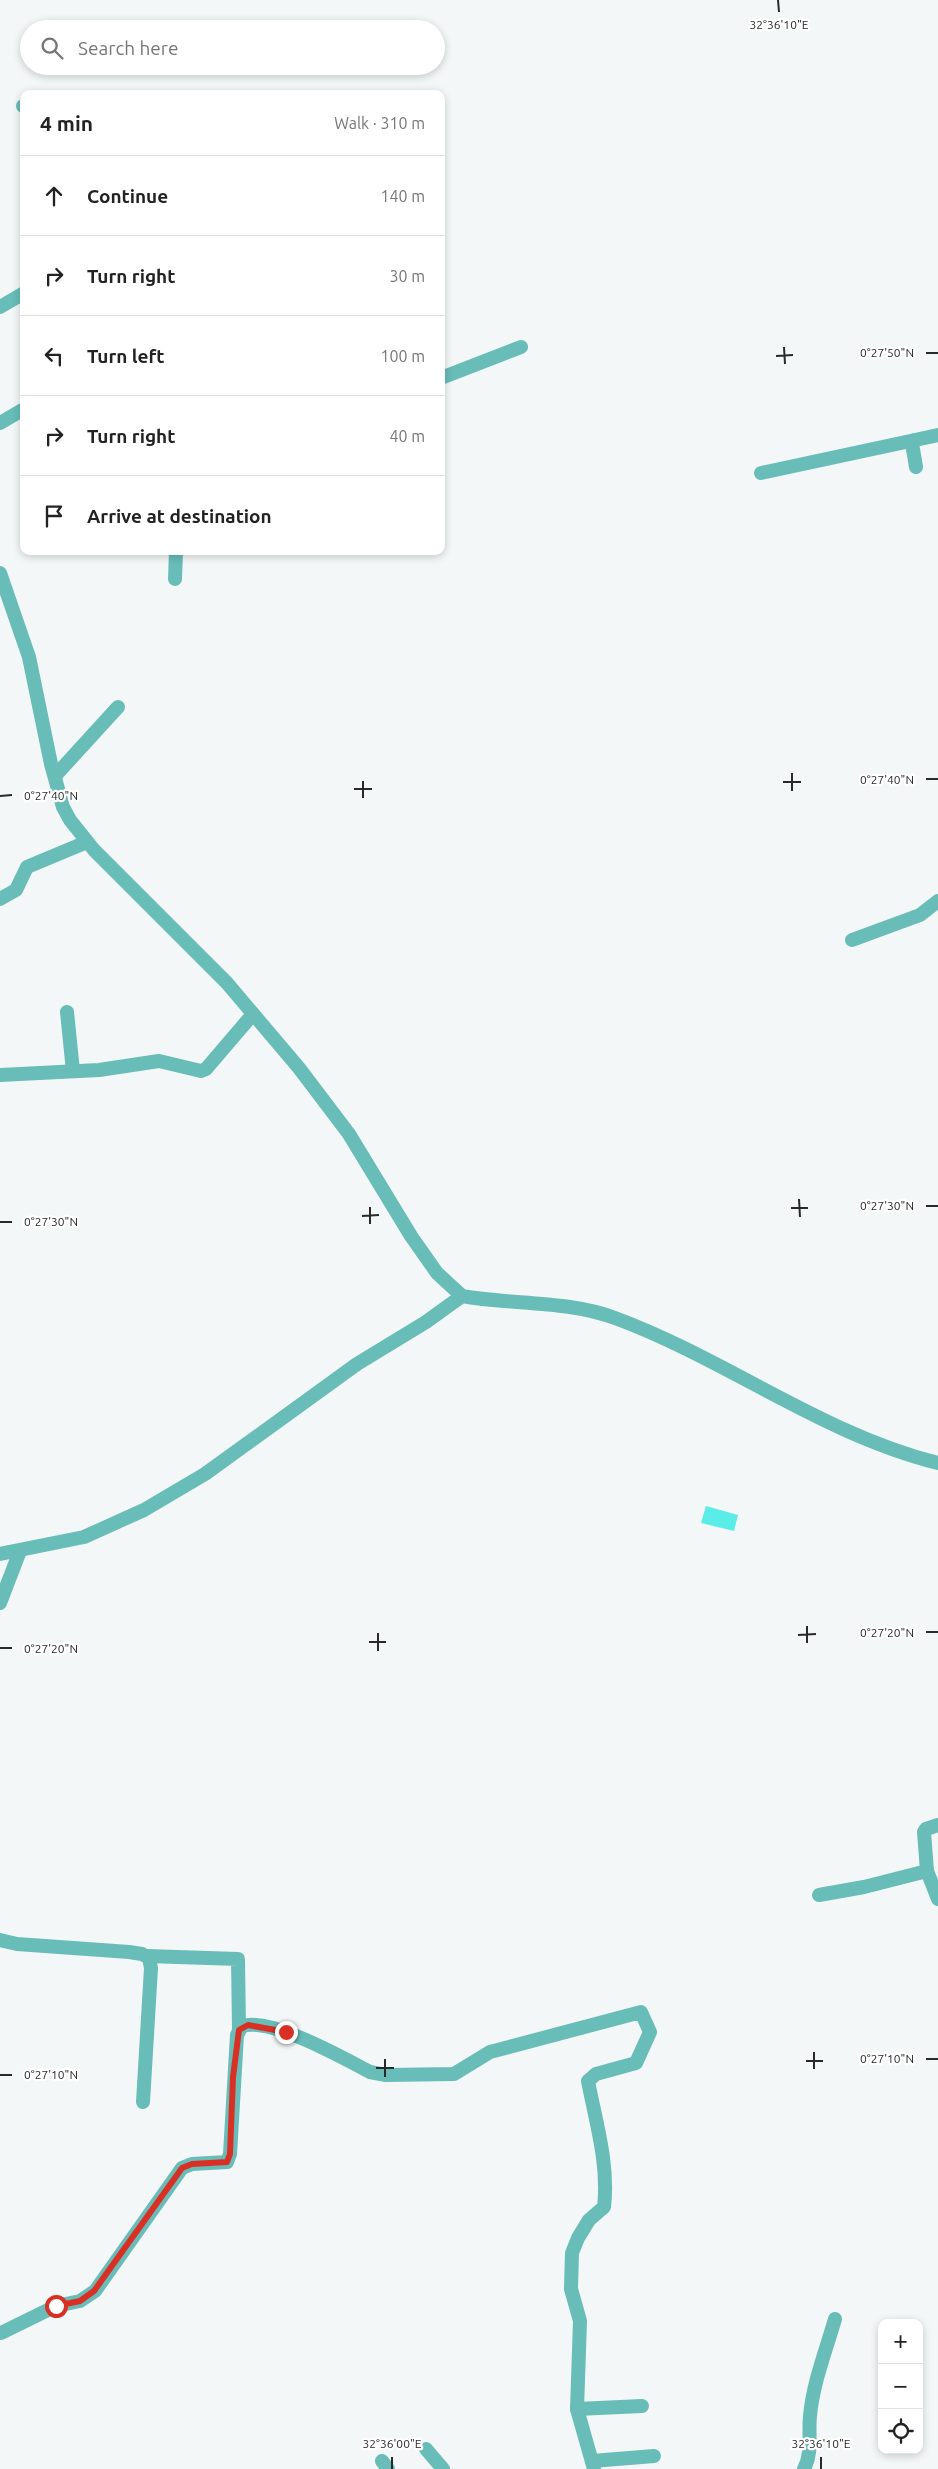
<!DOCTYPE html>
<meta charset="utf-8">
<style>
body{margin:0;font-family:Ubuntu,sans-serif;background:#f2f2f2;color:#222}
.controls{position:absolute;right:15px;bottom:15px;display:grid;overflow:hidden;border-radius:10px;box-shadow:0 2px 8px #0003}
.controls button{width:45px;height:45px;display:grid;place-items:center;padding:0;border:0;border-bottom:1px solid #e0e0e0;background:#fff;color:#222;font:25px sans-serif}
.stop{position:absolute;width:15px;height:15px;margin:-11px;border:4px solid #d93025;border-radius:50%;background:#fff}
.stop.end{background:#d93025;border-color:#fff;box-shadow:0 1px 5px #0008}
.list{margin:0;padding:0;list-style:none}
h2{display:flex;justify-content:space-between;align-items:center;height:65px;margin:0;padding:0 20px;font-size:21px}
h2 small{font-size:16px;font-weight:400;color:#767676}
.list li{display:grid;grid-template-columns:32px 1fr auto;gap:15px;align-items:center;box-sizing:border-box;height:80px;padding:0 20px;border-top:1px solid #e0e0e0}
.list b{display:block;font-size:19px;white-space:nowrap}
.list em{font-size:16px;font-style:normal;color:#767676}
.icon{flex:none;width:28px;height:28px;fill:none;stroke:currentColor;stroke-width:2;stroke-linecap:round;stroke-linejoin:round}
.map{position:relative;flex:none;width:938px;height:2469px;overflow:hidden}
.search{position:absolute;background:#fff;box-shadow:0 2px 8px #0003;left:20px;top:20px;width:425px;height:55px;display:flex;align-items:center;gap:12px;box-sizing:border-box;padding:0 18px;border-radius:28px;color:#767676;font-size:19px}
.panel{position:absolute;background:#fff;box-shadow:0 2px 8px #0003;left:20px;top:90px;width:425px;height:465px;border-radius:10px}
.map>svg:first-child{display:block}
</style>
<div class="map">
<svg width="938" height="2469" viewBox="0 0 938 2469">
<rect width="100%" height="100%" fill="#f3f7f7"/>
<!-- water -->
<polygon fill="#5aede8" points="706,1506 738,1515 734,1531 701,1523"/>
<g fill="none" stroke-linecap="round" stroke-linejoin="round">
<!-- minor -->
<g stroke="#68bdb9" stroke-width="14">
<polyline points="23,106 24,106"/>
<polyline points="0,307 24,293"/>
<polyline points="441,378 521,347"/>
<polyline points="0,423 24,409"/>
<polyline points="916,467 912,443 915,440 938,435"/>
<polyline points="761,473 915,440"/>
<path d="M 0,573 L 29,657 L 51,764 L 63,807 L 70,820 L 94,850 L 227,983 L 299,1068 L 349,1134 L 411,1236 L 437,1273 L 462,1296 C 512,1305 566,1300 615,1318 C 726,1359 822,1434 938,1463"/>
<polyline points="175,579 176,551"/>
<polyline points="55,776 118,707"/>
<polyline points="0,899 16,890 27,867 87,842"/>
<polyline points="852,940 920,915 938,901"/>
<polyline points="67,1012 73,1071"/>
<polyline points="0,1075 99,1070 159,1061 201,1071 206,1069 253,1014"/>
<polyline points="0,1554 84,1537 144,1510 205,1474 357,1364 426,1322 462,1296"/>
<polyline points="0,1603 20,1551"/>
<polyline points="927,1871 938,1899"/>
<polyline points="819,1895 864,1887 927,1871 924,1832 926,1829 938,1825"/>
<polyline points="0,1940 17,1944 129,1952 142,1954 149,1958 151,1968 143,2102"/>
<polyline points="147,1956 238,1959 239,2030"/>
<path d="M 1,2333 L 56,2306 L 80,2301 L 95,2291 L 182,2168 L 192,2164 L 227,2162 L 230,2154 L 237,2035 L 242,2026 C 271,2017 343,2058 370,2072 L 386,2075 L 454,2074 L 490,2052 L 641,2012 L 650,2032 L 636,2063 L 596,2074 L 588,2081 C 596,2123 609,2164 604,2207 L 589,2220 L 578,2238 L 572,2253 L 571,2289 L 580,2321 L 577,2409 L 594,2469"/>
<polyline points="577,2409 642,2406"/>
<polyline points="426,2449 443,2469"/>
<polyline points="382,2461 388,2469"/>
<polyline points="592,2461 654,2456"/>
<path d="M 804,2469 C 813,2452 808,2434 810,2416 C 813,2383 826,2350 835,2319"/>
</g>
</g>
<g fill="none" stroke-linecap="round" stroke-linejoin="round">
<!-- route -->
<polyline stroke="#d93025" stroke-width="6" points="56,2306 80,2301 94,2291 182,2168 192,2164 227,2162 230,2154 233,2077 239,2030 248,2025 286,2032"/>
</g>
<!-- ticks -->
<path fill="none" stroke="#282929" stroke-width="2" d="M 778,0 L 779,12M 784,347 L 785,364M 926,353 L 938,353M 776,356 L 793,355M 792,773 L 792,791M 926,779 L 938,779M 363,781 L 363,798M 783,782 L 801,782M 354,789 L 372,789M 0,796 L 12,795M 799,1199 L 800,1217M 926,1206 L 938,1206M 370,1207 L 370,1224M 791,1208 L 808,1208M 362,1216 L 379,1215M 0,1222 L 12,1222M 807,1626 L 807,1643M 926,1632 L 938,1632M 378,1633 L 378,1651M 798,1635 L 816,1634M 369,1642 L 386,1642M 0,1648 L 12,1648M 814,2052 L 814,2069M 385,2059 L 385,2077M 926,2059 L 938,2059M 806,2061 L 823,2061M 376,2068 L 394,2068M 0,2075 L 12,2075M 392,2457 L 392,2469M 821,2457 L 821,2469"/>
<g font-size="12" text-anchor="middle" fill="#282929" stroke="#fff" stroke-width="4.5" stroke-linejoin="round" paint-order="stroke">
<text x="779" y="29">32°36'10"E</text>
<text x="887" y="357">0°27'50"N</text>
<text x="887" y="784">0°27'40"N</text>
<text x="51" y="800">0°27'40"N</text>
<text x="887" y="1210">0°27'30"N</text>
<text x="51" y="1226">0°27'30"N</text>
<text x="887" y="1637">0°27'20"N</text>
<text x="51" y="1653">0°27'20"N</text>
<text x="887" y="2063">0°27'10"N</text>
<text x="51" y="2079">0°27'10"N</text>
<text x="392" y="2448">32°36'00"E</text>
<text x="821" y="2448">32°36'10"E</text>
</g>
</svg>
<div class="controls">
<button>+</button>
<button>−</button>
<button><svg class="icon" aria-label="locate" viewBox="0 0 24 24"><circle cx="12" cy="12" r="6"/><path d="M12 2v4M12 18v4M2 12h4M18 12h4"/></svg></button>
</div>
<div class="stop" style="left:56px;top:2306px"></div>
<div class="stop end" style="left:286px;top:2032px"></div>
<div class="search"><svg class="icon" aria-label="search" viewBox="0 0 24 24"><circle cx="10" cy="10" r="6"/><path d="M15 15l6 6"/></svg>Search here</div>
<section class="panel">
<h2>4 min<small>Walk · 310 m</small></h2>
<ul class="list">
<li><svg class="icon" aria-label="ahead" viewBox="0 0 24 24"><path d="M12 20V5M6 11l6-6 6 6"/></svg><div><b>Continue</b></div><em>140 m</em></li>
<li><svg class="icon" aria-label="right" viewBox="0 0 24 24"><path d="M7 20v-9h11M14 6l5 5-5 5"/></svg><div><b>Turn right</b></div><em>30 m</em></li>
<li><svg class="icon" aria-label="left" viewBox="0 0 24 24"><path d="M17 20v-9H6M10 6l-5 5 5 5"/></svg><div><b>Turn left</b></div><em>100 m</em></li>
<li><svg class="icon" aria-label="right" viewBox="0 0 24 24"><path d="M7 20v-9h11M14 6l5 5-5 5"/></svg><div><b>Turn right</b></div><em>40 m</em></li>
<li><svg class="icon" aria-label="arrive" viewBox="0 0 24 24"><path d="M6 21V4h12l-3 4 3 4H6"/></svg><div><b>Arrive at destination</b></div></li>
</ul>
</section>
</div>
